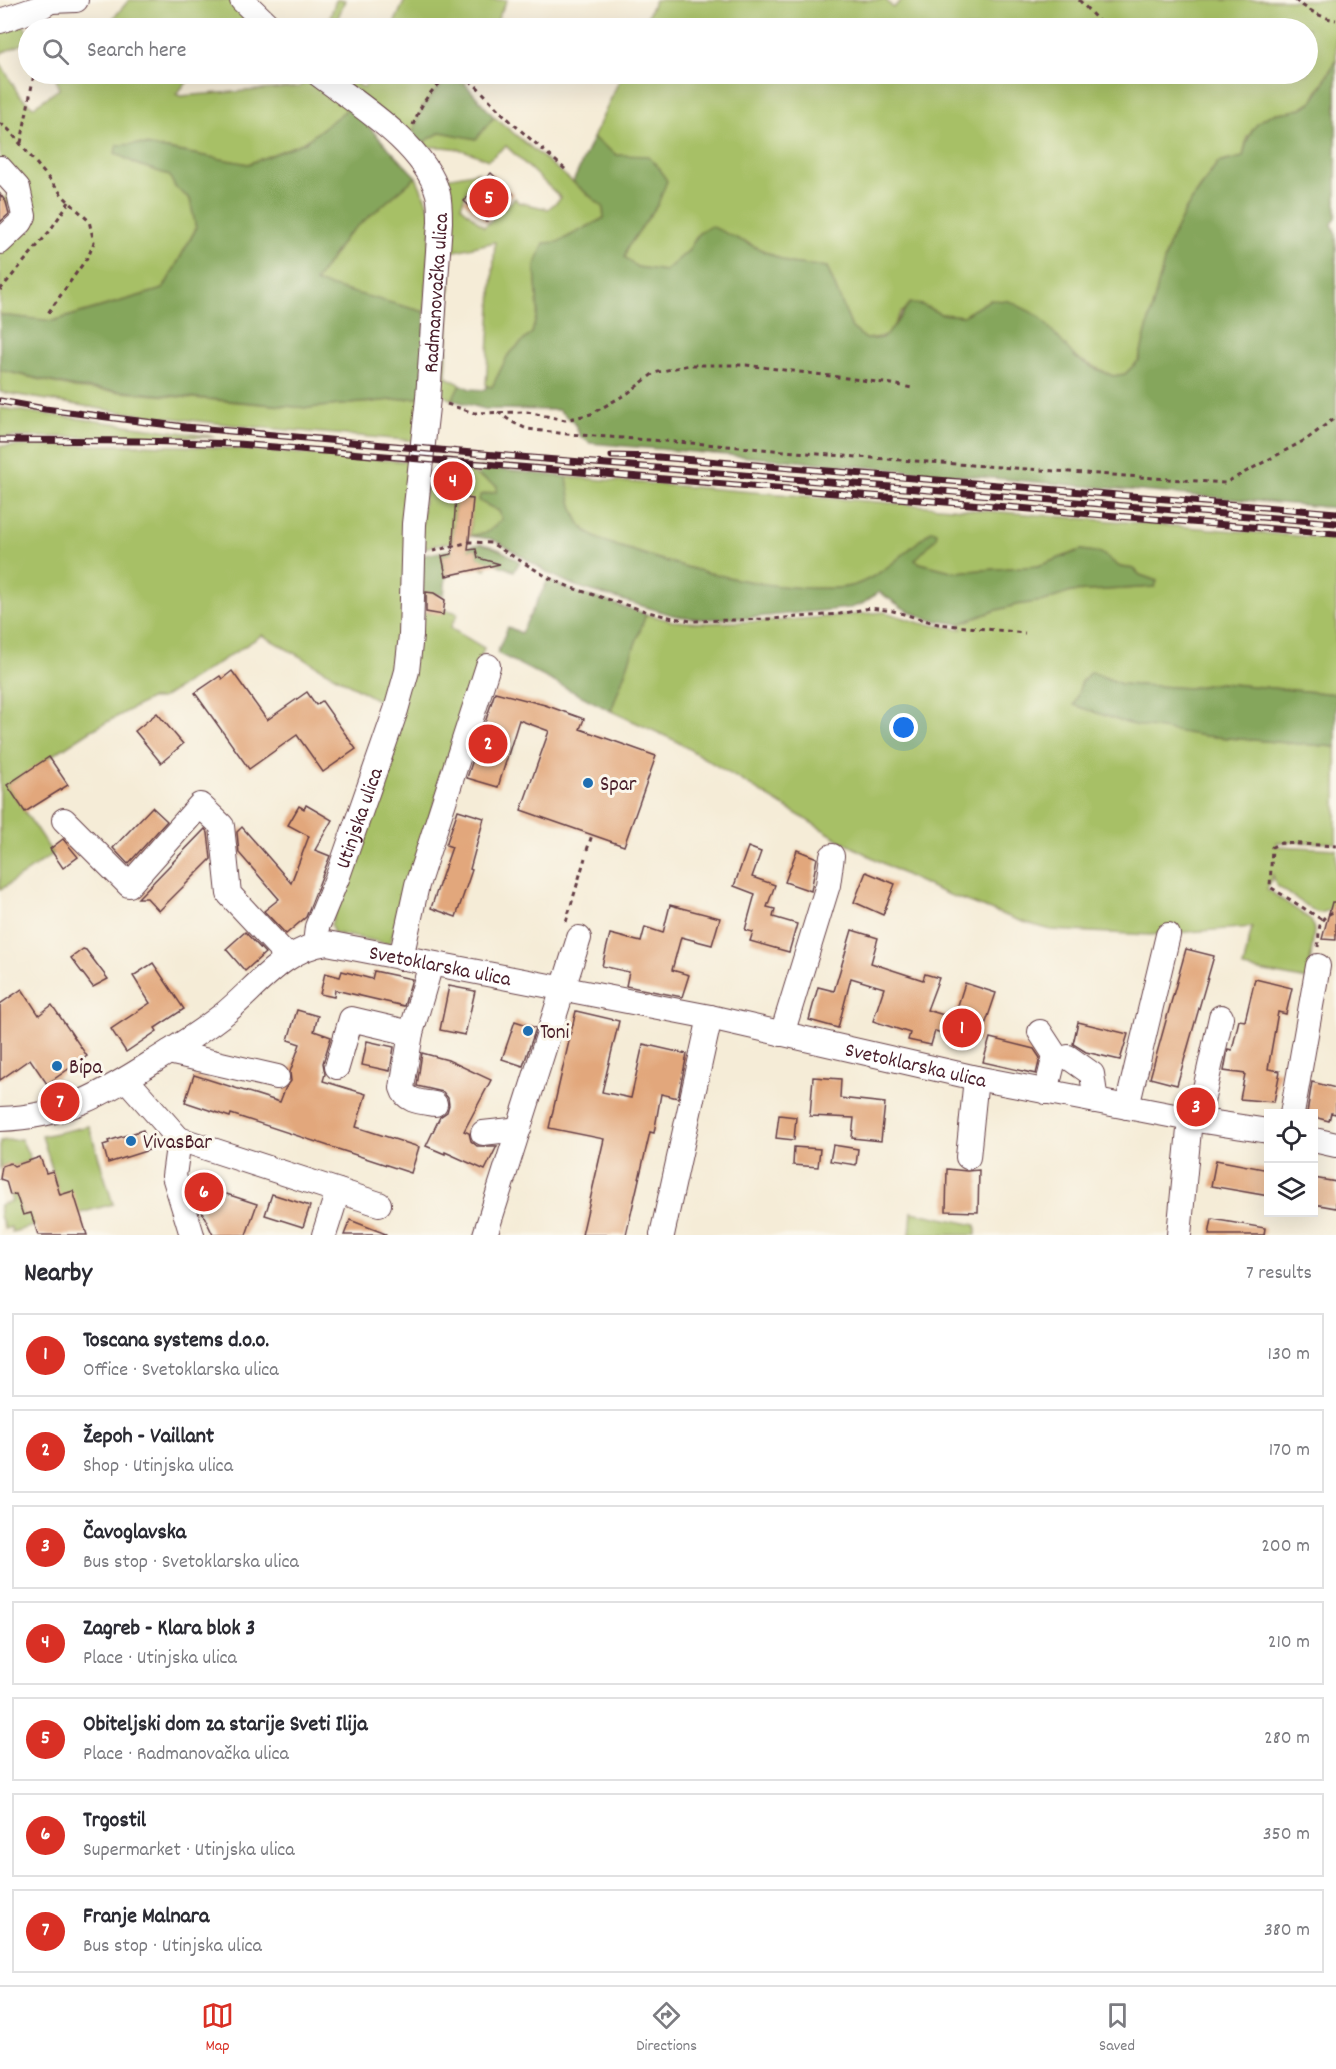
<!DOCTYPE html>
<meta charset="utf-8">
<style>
body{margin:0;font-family:Dekko,sans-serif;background:#f7f7f7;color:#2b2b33}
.controls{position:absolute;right:18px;bottom:18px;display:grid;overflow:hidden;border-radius:0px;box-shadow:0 6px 24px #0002}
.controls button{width:54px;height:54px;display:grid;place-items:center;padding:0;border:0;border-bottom:2px solid #e1e1e2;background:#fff;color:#2b2b33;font:30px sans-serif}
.you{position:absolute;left:904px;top:728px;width:21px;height:21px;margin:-15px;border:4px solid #fff;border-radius:50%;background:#1a73e8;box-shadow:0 0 0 9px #1a73e833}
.badge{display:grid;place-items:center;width:39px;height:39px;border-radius:50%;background:#d93025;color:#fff;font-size:20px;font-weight:700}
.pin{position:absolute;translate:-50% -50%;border:3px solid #fff;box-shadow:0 2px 6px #0006}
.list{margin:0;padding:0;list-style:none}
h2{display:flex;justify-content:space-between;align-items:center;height:78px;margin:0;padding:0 24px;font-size:26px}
h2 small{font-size:20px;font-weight:400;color:#7c7c81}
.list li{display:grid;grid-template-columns:39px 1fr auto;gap:18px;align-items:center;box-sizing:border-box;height:84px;margin:0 12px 12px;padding:0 12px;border:2px solid #e1e1e2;border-radius:0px}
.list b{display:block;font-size:22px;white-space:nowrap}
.list p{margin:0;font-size:20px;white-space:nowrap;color:#7c7c81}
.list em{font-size:20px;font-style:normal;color:#7c7c81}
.icon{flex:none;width:33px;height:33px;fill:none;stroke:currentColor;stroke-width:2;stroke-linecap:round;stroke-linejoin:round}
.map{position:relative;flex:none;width:1336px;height:1235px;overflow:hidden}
.search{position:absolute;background:#fff;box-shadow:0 6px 24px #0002;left:18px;right:18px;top:18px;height:66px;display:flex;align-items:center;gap:15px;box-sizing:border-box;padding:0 21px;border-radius:33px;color:#7c7c81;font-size:22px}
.sheet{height:750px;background:#fff}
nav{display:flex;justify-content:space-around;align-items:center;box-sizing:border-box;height:84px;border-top:2px solid #e1e1e2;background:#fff;font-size:16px;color:#7c7c81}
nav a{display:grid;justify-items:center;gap:3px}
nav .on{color:#d93025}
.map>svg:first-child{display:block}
</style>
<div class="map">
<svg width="1336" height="1235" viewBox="0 0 1336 1235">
<rect width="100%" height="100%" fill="#fbf7ec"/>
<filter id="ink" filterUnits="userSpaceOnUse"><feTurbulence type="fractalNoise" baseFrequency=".0167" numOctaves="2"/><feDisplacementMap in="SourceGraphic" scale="12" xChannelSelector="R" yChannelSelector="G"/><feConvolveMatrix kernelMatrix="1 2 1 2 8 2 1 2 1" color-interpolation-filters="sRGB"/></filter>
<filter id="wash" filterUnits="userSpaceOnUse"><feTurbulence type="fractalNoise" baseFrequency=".008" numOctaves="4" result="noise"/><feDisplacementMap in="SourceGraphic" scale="24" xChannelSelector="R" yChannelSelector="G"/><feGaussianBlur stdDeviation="1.35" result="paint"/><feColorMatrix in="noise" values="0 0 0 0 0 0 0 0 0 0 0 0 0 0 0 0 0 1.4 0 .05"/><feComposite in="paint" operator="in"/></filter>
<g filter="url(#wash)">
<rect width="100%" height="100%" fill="#f5ecd7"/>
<!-- green -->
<g fill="#a7c066" stroke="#787048" stroke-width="1.5">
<polygon points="129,0 230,0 246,16 235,28 105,28"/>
<polygon points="336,0 345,0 334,28 326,28"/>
<polygon points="405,0 507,0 493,28 392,28"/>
<path d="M 655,0 L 886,0 L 893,8 L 902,0 L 1336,0 L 1336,60 L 1312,101 L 1296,111 L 1276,113 L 1247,137 L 1243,157 L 1217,163 L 1186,209 L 1168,246 L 1139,361 L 1125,374 L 1113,376 L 1076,358 L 990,300 L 963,316 L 941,314 L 922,305 L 901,312 C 889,333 891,337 866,339 L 852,328 L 827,267 L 789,263 L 746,242 L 699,233 L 688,251 L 665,271 L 637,267 L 625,257 L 627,248 L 658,204 L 648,157 L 616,155 L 593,138 L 622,74 L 1308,74 L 1308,28 L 642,28 Z"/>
<polygon points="23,23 27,32 23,44 1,53 0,58 0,32"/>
<polygon points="0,62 19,95 33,107 59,89 55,74 195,74 176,94 180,96 299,87 311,78 350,107 305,142 248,164 139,144 136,164 169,175 175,187 190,199 196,228 163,289 52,321 0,315 0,232 19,216 4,199 13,191 0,176"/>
<polygon points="329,74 341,74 364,88 371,74 470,74 465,84 459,82 423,105 411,138"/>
<path d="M 494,117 L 603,207 L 604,218 L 558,242 L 535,266 L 538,311 L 532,333 L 508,355 L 492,387 L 486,386 L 495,242 L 451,252 L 446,377 L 460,384 L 452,400 L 446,397 L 440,390 L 440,179 L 478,172 L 470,183 L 461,206 L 484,227 L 515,198 L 518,202 L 548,209 L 561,198 L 506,146 L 488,160 C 462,148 450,146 422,147 L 420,144 L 441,132 L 476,139 Z"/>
<polygon points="416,177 432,214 425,312 315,283 346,236"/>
<polygon points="0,370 75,388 308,408 423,397 416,441 242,426 120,412 0,392"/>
<polygon points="0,408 215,437 0,437"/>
<polygon points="137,445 210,447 414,462 405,621 390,707 262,635 161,699 150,699 90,731 7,785 53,854 0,890 0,446"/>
<polygon points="465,470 497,485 496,493 492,493 479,501 499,511 502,519 488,532 470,536 472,500 455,507 452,542 419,549 425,488 432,488 433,485 440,487 441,489 462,492"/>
<path d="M 567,477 L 1336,539 L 1336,694 L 1220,683 L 1189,688 L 1121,684 L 1091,672 L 1205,736 L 1336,747 L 1336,843 L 1276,842 L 1278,846 L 1336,849 L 1336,907 L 1321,913 L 1316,912 L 1276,885 L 1273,875 L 1267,889 L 1311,920 L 1314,930 L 1308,980 L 1243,968 L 1252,927 L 1150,935 L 1051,930 L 1023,922 L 944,893 L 909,877 L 845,843 L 674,740 L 611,711 L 646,614 L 672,621 L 705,623 L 775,621 L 885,612 L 920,623 L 962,629 L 959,624 L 994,611 L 1016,605 L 1044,601 L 1071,592 L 1154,587 L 1157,581 L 1140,575 L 1134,569 L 1120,567 L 1101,553 L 1081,550 L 1038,566 L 955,572 L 920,563 L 915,560 L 932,530 C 909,549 884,575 855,585 C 838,590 822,588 805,588 C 748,585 691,570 637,552 C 622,547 603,543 590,534 C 573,523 569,495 567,477 Z"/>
<polygon points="444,610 455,612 458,614 450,628 484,648 390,944 334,933 331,925 423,612 443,614"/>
<polygon points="89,1126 113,1204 12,1232 11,1227 5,1229 0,1215 0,1205 12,1201 10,1195 16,1194 23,1215 56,1205 58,1188 42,1136"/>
<polygon points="21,1139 31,1160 14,1166 10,1164 2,1166 0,1169 0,1141"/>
<polygon points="912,1212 976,1225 976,1235 910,1235"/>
</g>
<!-- forest -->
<g fill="#85a65b" stroke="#686243" stroke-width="1.5">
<path d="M 1336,60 L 1336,217 L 1332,224 L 1336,235 L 1336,508 L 590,443 L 580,436 L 574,422 L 558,410 L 485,409 L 452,400 L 460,384 L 470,389 L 485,390 L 486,386 L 492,387 L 508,355 L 532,333 L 538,311 L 535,266 L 544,243 L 558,242 L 604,218 L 603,207 L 573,182 L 593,138 L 617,155 L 648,156 L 660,169 L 667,181 L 658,204 L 627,248 L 625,257 L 637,267 L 665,271 L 688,251 L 699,233 L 711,226 L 789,263 L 827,267 L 852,328 L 866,339 C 870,339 877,339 881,338 C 891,335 902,312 910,303 L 922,305 L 941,314 L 963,316 L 990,300 L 1009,301 L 1039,316 L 1076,358 L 1092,367 L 1113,376 L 1125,374 L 1139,360 L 1168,246 L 1186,209 L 1218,163 L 1243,157 C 1247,136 1254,118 1278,113 C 1291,111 1302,111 1312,101 C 1321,91 1329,72 1336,60 Z"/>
<path d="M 446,82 L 459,82 L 465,84 L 494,117 L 476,139 L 441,132 L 420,144 L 411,138 C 420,113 424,99 446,82 Z"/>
<polygon points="350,107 416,177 346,236 315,282 425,312 423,397 308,408 75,387 0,370 0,315 53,321 163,289 196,229 190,199 175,187 169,175 136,164 115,153 117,145 139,144 248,164 305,142"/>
<path d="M 480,467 L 567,477 C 569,495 573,523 590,534 C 603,543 622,547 637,552 C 691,570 748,585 805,588 C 822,588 838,590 855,585 C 884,575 908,549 932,530 L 937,532 L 936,538 L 915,560 L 920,563 L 955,572 L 1038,566 L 1081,550 L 1101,553 L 1120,567 L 1134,569 L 1140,575 L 1157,581 L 1155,587 L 1071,592 L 1044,601 L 1016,605 L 994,611 L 959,624 L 926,619 L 903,608 L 879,592 L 862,604 L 850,608 L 747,618 L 702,619 L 676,616 L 575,586 L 552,575 L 500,543 L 491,539 L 470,536 L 488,532 L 502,519 L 499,511 L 479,501 L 480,495 L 496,492 L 497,486 L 478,476 Z"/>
<path d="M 481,544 C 496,546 507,554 520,562 L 514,571 L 489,561 L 486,570 L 480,568 L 476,549 L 442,556 L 446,576 L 444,595 L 426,593 L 423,613 L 418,556 Z"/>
<polygon points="548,580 570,590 646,614 611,711 497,653 508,627 521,633"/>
<polygon points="1091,672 1121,684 1189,688 1220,683 1336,694 1336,747 1205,736 1129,724 1074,705 1082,681"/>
</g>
<g id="blocks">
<!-- building -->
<g fill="#e2a77c">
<polygon points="491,173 513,194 486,222 464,201"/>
<polygon points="0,194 6,202 9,214 0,222"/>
<polygon points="443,466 465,469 462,492 440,489"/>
<polygon points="456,497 473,499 468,550 476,549 478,558 500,564 446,576 442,556 452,554"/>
<polygon points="426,592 434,593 445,600 443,615 426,612"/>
<polygon points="232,671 267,720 307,692 316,705 322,701 356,749 323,772 297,735 249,769 195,693 220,676 222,679"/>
<polygon points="495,692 545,705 584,719 580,729 656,756 624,846 521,810 549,731 519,720 498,787 467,778"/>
<polygon points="157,713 183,744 161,763 135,731"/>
<polygon points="49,757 68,785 25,812 7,785"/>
<polygon points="306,805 332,820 315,850 330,856 306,917 286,934 264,911 279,899 239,853 237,832 242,827 291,883 309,836 288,825 299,806 304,809"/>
<polygon points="152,807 167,821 128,864 113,848"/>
<polygon points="458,810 484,818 470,869 472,870 456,917 431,908 452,847 446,845"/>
<polygon points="205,829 208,833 211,859 159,911 147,898 138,898"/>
<polygon points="63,839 78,857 63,868 50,849"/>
<polygon points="748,847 761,852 752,877 775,885 767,907 775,909 773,917 797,924 789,952 750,941 753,932 745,930 755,894 734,886"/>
<polygon points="797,850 817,858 811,891 785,882"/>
<polygon points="866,872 895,884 883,915 854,902"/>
<polygon points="1332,902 1336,902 1336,940 1322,939"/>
<polygon points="670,905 720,918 712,945 681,937 672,970 689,975 682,997 626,986 629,972 602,966 610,934 641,942 645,927 663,933"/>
<polygon points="852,930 878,938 871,963 923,980 925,974 939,978 927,1010 954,1018 965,983 996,993 979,1043 935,1031 931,1045 908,1040 910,1033 873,1021 884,988 851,978 838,1028 809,1020 818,987 834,991"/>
<polygon points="245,932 265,953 245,971 226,949"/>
<polygon points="83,949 86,950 108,979 93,987 71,958"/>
<polygon points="1186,949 1214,956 1177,1085 1150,1078"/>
<polygon points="153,963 184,1009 155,1028 157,1031 126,1052 111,1029 150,1003 133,976"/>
<polygon points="342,971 372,979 374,971 412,979 404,1006 335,990 334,997 320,994 325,973 340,977"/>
<polygon points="1255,979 1292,988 1286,1014 1278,1012 1268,1069 1280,1071 1274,1102 1240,1099 1245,1074 1224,1071 1228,1049 1232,1050 1239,1020 1245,1021"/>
<polygon points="449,986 475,991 465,1035 440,1030"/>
<polygon points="22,989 39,1015 52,1005 87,1056 47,1084 30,1059 0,1080 0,1004"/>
<polygon points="297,1010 318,1016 314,1031 331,1037 323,1063 325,1074 323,1081 366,1094 356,1127 419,1147 411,1173 231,1114 230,1117 185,1102 194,1075 280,1102 285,1089 291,1081 290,1072 300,1044 288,1040"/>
<polygon points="576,1011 619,1021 602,1092 631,1098 643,1044 687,1054 678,1098 661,1094 654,1133 650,1132 626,1235 582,1235 604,1139 549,1128"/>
<polygon points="515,1021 536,1028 523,1066 502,1059"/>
<polygon points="1078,1022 1128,1034 1120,1060 1086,1052 1073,1044"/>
<polygon points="990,1038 1034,1049 1040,1058 1036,1074 983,1062"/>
<polygon points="367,1041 394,1047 390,1071 362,1065"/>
<polygon points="422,1053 448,1060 491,1080 464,1131 469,1133 471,1141 477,1146 497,1146 485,1170 445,1152 445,1154 426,1146 440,1117 447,1112 449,1105 448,1098 443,1092 417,1086"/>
<polygon points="813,1077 841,1079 840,1098 885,1103 881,1141 852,1138 854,1118 810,1116"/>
<polygon points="1312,1082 1336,1088 1336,1114 1331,1113 1329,1121 1314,1117 1314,1113 1307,1113"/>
<polygon points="779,1115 796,1117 794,1140 776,1138"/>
<polygon points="143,1130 149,1150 108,1163 103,1145 109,1143 108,1141"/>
<polygon points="833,1145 858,1149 856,1165 830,1161"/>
<polygon points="794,1147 820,1149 818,1167 793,1165"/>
<polygon points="40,1157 46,1173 53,1171 60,1195 73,1191 87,1235 38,1235 31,1213 23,1215 16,1194 10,1195 6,1181 0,1179 2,1166 10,1163 14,1166"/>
<polygon points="1216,1160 1269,1170 1269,1196 1211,1186"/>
<polygon points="947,1169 967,1171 979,1170 978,1212 946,1211"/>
<polygon points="1314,1178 1336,1182 1336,1208 1314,1204"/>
<polygon points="196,1184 257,1204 246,1235 213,1235 197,1201 194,1191"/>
<polygon points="272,1194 310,1206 303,1227 265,1215"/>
<polygon points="1212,1219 1265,1228 1264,1235 1209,1235"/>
<polygon points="350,1220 386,1234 386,1235 344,1235"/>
</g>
</g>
</g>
<g filter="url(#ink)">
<use href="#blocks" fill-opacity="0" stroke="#643e45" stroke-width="1.5"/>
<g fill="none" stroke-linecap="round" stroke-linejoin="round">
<!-- minor casing -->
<g stroke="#643e45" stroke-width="26">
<g id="minor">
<polyline points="242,0 271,28"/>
<polyline points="51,1 76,0"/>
<polyline points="0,21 39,8 52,0"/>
<polyline points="0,168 18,188 24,216 21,222 0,242"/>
<polyline points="64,820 129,885 200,805 222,826 229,894 288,957"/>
<path id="s1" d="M 315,944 L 317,927 L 338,876 L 396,710 L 407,671 L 411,635 L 414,524 L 428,398 L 440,222 C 440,213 440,202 438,194 C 425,145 356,103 318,74"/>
<polyline points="401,958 417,885 488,666"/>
<polyline points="1040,1032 1055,1055 1046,1092"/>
<path d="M 411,1033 L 402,1088 C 406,1102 422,1102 435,1104"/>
<polyline points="782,1034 828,885 832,856"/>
<polyline points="169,1052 277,1077"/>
<polyline points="1068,1057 1092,1074 1096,1101"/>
<polyline points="337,1067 351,1019 411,1033 431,964"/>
<polyline points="126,1079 179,1139 174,1176 192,1235"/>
<polyline points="1127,1107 1168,935"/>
<polyline points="1292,1114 1318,966"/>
<path id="s2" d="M 0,1119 C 65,1117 103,1094 156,1060 C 179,1046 202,1031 224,1014 C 256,988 284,948 327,943 L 710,1017 L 976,1078 L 1190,1119 L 1268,1131"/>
<polyline points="1198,1120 1221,1017"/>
<polyline points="483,1133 519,1129"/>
<polyline points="179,1139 379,1204"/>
<polyline points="1314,1140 1336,1145"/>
<polyline points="968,1157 976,1078"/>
<polyline points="324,1235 338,1191"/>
<polyline points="485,1235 579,938"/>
<polyline points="662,1235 710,1017"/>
<polyline points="1179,1235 1190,1119"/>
</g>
</g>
<!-- path -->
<g stroke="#643e45" stroke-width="3" stroke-dasharray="4.5 4.5" stroke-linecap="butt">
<polyline points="1079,0 1105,28"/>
<path d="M 1295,0 C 1306,9 1322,18 1336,20"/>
<polyline points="0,123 9,130 63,196 89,221 94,242 89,255 46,316"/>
<path d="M 413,125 C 422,101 444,61 475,85 C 485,94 494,106 504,115 C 524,134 546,152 567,171"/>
<polyline points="21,143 34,74"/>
<polyline points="0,290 49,232 69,202"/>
<polyline points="447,404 474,413 527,412 565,420 591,414 628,393 654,373 689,365 746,365 892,384 912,388"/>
<polyline points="498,412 512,422 527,429 567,434 705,444 830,455 1225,483 1307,439 1336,417"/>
<polyline points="433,551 470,542 491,543 549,578 572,588 648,612 673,618 692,621 771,619 840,614 870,608 893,611 938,624 1025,633"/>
<polyline points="587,850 592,835"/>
<polyline points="1321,919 1270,887 1272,847 1281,843 1336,846"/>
<polyline points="566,922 585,858"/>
<path d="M 1318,947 C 1320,928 1316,918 1336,911"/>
</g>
<!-- minor -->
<use href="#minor" stroke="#fff" stroke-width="24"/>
<!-- rail casing -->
<g stroke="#4a1f2b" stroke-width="7">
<g id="rail">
<polyline points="0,401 45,409 185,427 483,454 1336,523"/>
<polyline points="0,440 140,441 238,444 1336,534"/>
<polyline points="612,456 658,457 1336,513"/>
</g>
</g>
<!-- rail -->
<use href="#rail" stroke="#fbf7ec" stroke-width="4.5" stroke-dasharray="14" stroke-linecap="butt"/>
</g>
</g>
<!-- markers -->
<g fill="#1f6fb2" stroke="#fbf7ec" stroke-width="2">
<circle cx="588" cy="783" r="6"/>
<circle cx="528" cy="1031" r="6"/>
<circle cx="57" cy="1066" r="6"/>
<circle cx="131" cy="1141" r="6"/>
</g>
<g text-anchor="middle" stroke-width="6" stroke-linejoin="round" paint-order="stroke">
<!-- street labels -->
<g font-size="21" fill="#4a1f2b" stroke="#fbf7ec">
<text dy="7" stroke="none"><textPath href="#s1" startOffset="668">Radmanovačka ulica</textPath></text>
<text dy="7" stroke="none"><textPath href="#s1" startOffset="134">Utinjska ulica</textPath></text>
<text dy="7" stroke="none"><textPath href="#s2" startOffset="494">Svetoklarska ulica</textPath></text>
<text dy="7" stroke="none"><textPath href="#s2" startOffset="980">Svetoklarska ulica</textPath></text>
</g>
<!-- poi labels -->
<g font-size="21" fill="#4a1f2b" stroke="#fbf7ec" text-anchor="start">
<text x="600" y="790">Spar</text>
<text x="540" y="1038">Toni</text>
<text x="69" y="1073">Bipa</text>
<text x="143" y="1148">VivasBar</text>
</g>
</g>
</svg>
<div class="controls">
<button><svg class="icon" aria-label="locate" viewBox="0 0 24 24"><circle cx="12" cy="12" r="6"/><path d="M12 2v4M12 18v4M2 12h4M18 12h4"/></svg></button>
<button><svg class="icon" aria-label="layers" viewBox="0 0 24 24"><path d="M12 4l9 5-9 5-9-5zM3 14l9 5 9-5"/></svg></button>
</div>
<div class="you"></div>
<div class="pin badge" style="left:962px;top:1028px">1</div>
<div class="pin badge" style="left:488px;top:744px">2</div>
<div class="pin badge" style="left:1196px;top:1107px">3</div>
<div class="pin badge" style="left:453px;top:481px">4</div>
<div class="pin badge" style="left:489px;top:198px">5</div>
<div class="pin badge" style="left:204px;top:1192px">6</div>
<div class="pin badge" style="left:60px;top:1102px">7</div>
<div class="search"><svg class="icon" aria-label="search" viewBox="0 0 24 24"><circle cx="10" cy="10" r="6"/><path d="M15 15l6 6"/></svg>Search here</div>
</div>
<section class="sheet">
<h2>Nearby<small>7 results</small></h2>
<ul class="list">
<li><span class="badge">1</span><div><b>Toscana systems d.o.o.</b><p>Office · Svetoklarska ulica</p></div><em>130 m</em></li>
<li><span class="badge">2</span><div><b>Žepoh - Vaillant</b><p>Shop · Utinjska ulica</p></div><em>170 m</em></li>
<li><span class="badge">3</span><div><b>Čavoglavska</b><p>Bus stop · Svetoklarska ulica</p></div><em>200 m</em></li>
<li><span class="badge">4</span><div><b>Zagreb - Klara blok 3</b><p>Place · Utinjska ulica</p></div><em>210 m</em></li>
<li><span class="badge">5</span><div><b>Obiteljski dom za starije Sveti Ilija</b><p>Place · Radmanovačka ulica</p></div><em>280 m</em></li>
<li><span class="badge">6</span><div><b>Trgostil</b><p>Supermarket · Utinjska ulica</p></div><em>350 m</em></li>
<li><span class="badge">7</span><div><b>Franje Malnara</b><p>Bus stop · Utinjska ulica</p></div><em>380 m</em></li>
</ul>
</section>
<nav>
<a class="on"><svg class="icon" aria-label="map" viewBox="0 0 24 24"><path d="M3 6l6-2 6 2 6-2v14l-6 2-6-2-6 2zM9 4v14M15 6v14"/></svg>Map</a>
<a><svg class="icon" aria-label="directions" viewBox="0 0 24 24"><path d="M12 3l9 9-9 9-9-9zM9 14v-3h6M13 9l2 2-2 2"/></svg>Directions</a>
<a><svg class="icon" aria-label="saved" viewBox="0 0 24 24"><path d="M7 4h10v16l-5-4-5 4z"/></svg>Saved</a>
</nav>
